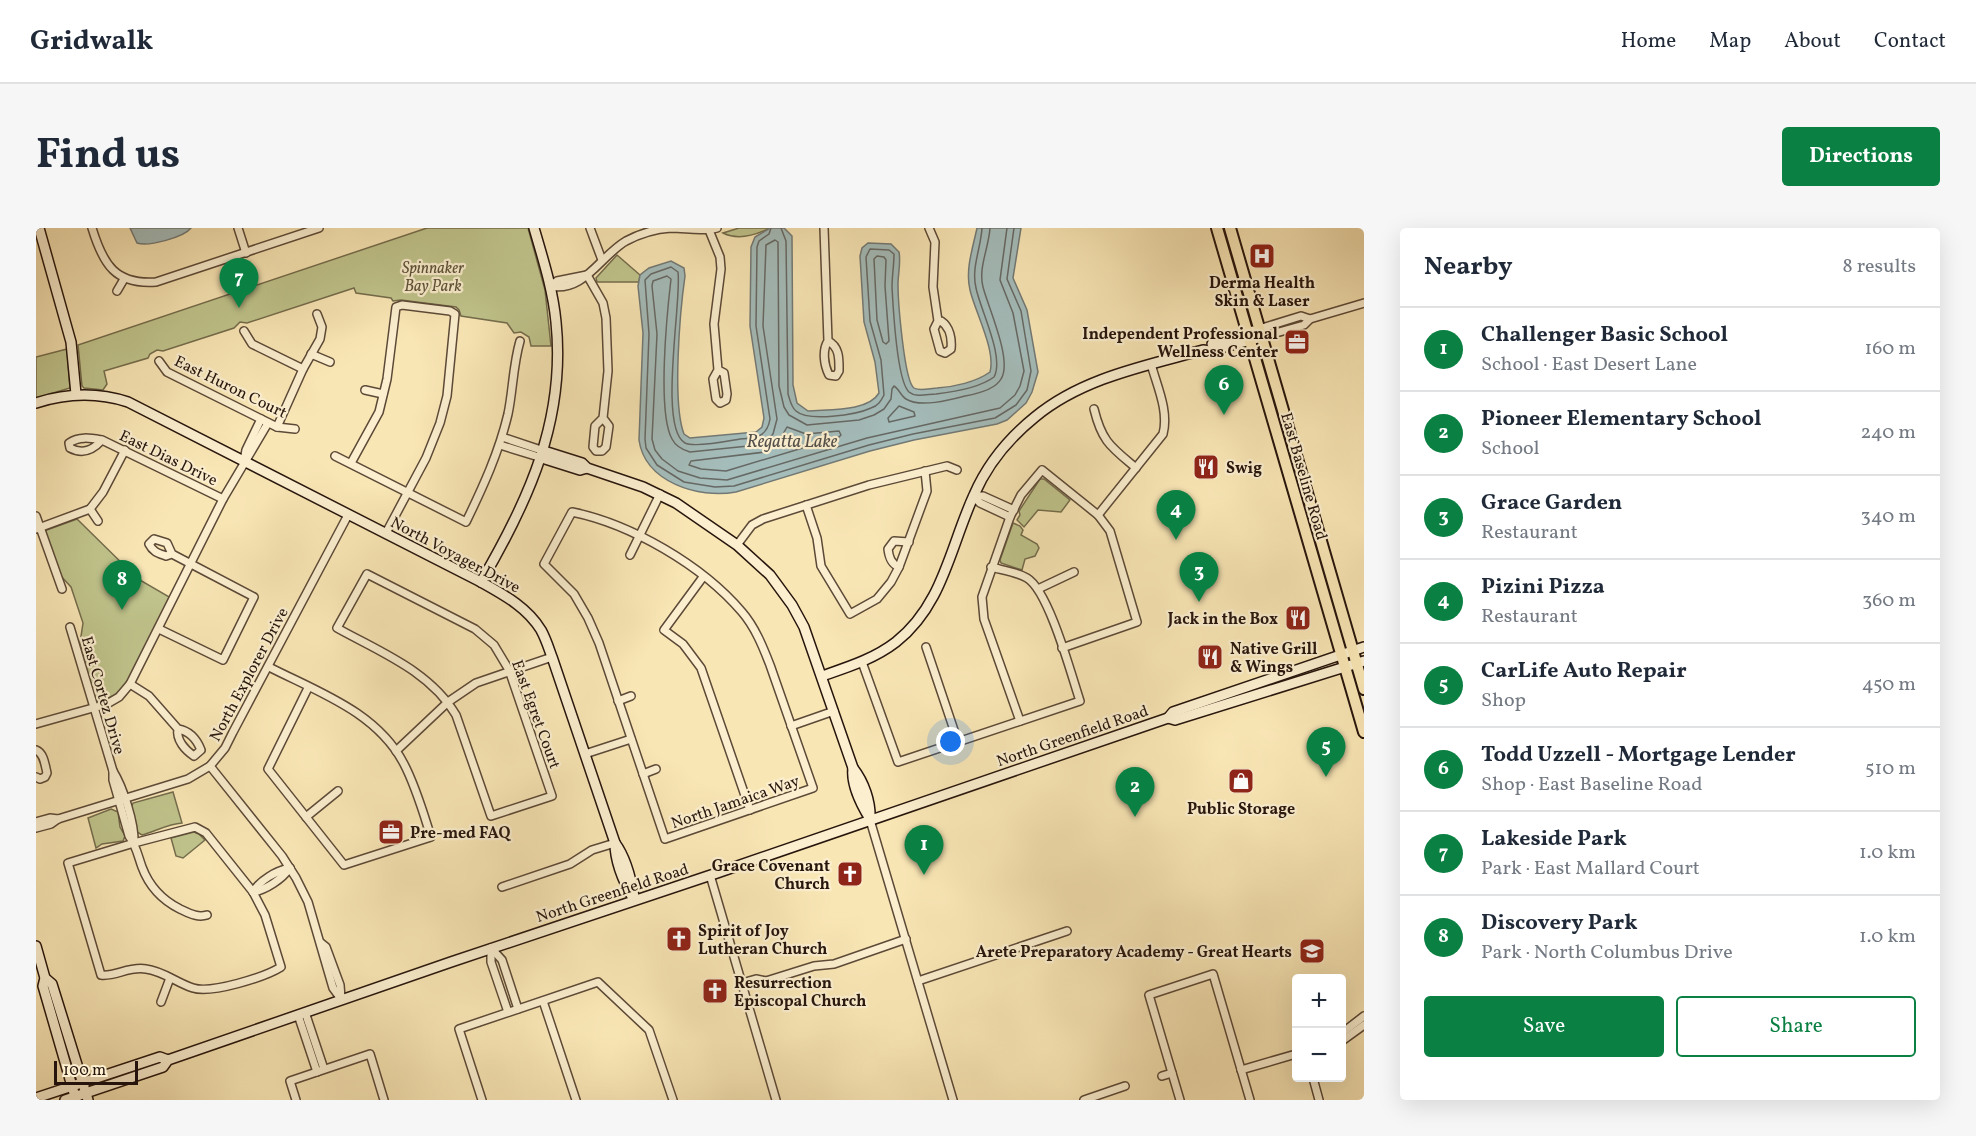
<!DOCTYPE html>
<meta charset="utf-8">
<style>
body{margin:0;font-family:Vollkorn,serif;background:#f6f6f7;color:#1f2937}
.controls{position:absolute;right:18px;bottom:18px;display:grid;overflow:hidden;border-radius:6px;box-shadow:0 6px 24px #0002}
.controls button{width:54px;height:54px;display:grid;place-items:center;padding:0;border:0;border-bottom:2px solid #e0e1e3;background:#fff;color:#1f2937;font:30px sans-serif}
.scale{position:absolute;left:18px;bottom:15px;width:84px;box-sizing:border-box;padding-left:6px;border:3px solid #27150d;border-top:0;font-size:16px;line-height:21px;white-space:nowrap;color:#27150d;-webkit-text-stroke:4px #fbefcf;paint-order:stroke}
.you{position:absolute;left:915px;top:514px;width:21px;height:21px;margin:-15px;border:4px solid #fff;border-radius:50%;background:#1a73e8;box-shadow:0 0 0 9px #1a73e833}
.badge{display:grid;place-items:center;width:39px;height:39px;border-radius:50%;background:#0b8043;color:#fff;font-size:20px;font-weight:700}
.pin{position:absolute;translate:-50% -50px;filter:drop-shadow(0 2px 3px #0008)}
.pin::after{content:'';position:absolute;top:32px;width:21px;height:18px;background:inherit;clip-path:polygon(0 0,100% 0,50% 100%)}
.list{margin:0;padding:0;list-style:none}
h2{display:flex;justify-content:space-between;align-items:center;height:78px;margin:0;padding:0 24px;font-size:26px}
h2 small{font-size:20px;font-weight:400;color:#747a83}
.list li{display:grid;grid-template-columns:39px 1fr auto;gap:18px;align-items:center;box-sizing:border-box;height:84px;padding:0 24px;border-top:2px solid #e0e1e3}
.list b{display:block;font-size:22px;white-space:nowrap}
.list p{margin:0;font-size:20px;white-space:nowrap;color:#747a83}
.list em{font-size:20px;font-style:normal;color:#747a83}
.actions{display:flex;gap:12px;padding:18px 24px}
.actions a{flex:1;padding:14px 0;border:2px solid #0b8043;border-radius:6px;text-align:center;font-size:21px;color:#0b8043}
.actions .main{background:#0b8043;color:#fff}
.map{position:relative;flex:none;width:1328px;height:872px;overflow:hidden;border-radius:6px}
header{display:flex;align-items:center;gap:36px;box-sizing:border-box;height:84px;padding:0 30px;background:#fff;border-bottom:2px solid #e0e1e3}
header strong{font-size:28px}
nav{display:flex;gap:33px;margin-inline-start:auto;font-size:21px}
.intro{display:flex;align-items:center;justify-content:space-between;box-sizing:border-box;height:144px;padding:0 36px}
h1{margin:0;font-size:42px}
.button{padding:15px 27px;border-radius:6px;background:#0b8043;color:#fff;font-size:21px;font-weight:700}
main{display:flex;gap:36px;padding:0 36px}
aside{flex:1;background:#fff;border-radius:6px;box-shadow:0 6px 24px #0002}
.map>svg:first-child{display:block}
</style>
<header>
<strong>Gridwalk</strong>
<nav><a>Home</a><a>Map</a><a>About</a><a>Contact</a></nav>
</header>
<div class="intro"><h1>Find us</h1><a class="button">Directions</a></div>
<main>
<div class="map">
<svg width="1328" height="872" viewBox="0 0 1328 872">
<rect width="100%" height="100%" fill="#f9e6b5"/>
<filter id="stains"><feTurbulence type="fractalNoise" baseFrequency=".00333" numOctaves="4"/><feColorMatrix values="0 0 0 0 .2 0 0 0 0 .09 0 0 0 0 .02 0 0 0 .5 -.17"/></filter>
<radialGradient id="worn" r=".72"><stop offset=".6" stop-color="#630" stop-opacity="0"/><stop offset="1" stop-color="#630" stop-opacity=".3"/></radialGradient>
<!-- green -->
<g fill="#c0c48c" stroke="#746c4c" stroke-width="1.5">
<polygon points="391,0 492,0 509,62 515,118 495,118 493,109 485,104 478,105 471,95 425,88 423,82 420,79 365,72 357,73 355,70 320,65 318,60 211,95 204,94 198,100 127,123 121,122 114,126 112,130 68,143 71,156 67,162 48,160 46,158 42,117"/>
<path d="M 703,0 L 734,0 C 720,7 703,13 687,5 Z"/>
<polygon points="581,27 604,47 603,54 561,54 560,50"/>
<polygon points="31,121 34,160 0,170 0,129"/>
<polygon points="1004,251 1008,251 1034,272 1025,284 1002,282 988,299 981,292 984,287 983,283"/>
<path d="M 41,291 L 102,351 L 135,370 C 123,392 100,452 81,465 C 75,470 67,472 59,474 L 44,415 L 47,395 L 35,359 L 23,346 L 8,303 Z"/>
<polygon points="977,295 984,298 987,302 985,307 1001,316 1003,320 999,328 989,331 986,342 965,335 964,332"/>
<path d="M 137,564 L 146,595 C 132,596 120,603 106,607 L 101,604 L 95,580 L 97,575 Z"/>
<polygon points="75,581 82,584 84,599 89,608 87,613 66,616 60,620 52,590"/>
<polygon points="158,604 163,606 169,612 147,630 140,628 135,610"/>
</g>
<!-- water -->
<g fill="#a4bcba" stroke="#727975" stroke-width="1.5">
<path d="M 94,0 L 155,0 C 148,9 113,19 101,15 Z"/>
<path d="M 734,0 L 748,0 L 756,8 L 757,157 L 761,175 L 772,183 C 792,181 832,184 843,165 L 839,134 L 828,94 L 824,28 L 826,20 L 832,15 L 855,16 L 863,24 C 865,35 862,46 862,56 C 862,72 868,153 878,160 C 884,164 895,160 901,160 C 918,159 940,154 954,144 C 960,122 939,84 934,62 C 929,42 937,19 941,0 L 985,0 L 977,50 L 991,82 L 1002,144 L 996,164 L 990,175 L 971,192 L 961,196 L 878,212 L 834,223 L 700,264 C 662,271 609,254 603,212 L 607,105 L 602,58 L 604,47 L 613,40 L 635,33 L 648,40 L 649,48 C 644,83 636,175 648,206 L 654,210 L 720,204 L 726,199 L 728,190 L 714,98 L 715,19 L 719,9 Z"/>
</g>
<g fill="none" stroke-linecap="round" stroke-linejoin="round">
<!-- shore -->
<g stroke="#666864" stroke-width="1.5">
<path d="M 735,0 L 733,6 L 723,13 L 721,19 L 720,98 L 734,191 C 731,209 720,210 704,211 C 692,213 659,220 649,215 C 622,200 646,72 642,44 L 635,39 L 615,46 L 609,52 L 613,106 L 609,211 L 610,220 L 621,237 L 648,254 L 679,259 L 698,258 L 833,217 L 877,206 L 959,190 L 980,177 L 991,162 L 995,143 L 985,83 L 971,51 L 978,0"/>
<path d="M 745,0 L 750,13 L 752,166 C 754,172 755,179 760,183 C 772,194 820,187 835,180 C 842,178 845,173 848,167 L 845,132 L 834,93 L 830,29 L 834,21 L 853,22 L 858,26 C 858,37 856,48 856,59 C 857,78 861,153 873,164 C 880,170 892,166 900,166 C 918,164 943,160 958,149 C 969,129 944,81 940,60 C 935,40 945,20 946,0"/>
<path d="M 954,0 C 953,19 942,40 947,59 C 952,79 977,133 965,151 C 959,162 940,166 929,168 C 914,172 884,180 870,171 C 865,168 863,161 858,158 L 856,161 L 855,171 L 848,181 L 838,187 L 823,192 L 771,197 L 753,187 L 748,179 L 743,158 L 742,14 L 739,12 L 730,17 L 727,98 L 741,191 L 737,206 L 728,215 L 722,217 L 654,224 C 647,222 640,219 636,211 C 621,184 631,85 635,51 L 631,48 L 617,53 L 616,58 L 621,106 L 616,211 L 619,222 L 626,231 L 642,243 L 664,250 L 691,252 L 831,210 L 964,180 L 979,167 L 984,158 L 988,143 L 977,85 L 964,52 L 971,0"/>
<polygon points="841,28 848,29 850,32 849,58 853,113 850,116 847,114 841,92 838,31"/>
<polygon points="863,178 878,184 879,188 853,194 852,190"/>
<polygon points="751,199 770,206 803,203 805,207 803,209 690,243 665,241 653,237 655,233 729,224 743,213"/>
</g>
<!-- street casing -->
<g stroke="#5c4937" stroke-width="10">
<g id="street">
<path d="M 56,0 C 67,36 79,57 120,54 L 283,0"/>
<polyline points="202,0 210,25"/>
<polyline points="554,0 566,32"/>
<path d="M 788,0 L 792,113 C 786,122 788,137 793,147 L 800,148 L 803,143 C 803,132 804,119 792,113"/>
<path d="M 893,0 L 899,14 L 897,59 L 902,93 L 898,101 L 904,123 L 909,125 L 915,121 C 916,111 914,99 905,93 L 902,93"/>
<polyline points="673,2 684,29 685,41 678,96 682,142 677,151 680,171 684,175 690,172 691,166 688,145 682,142"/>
<polyline points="551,47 567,75 570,90 572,143 567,190 573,198 570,219 566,223 560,223 557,219 559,198 567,190"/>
<path d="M 514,58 C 548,65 564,28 590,13 C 603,6 620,1 635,0 C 650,0 665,4 681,0"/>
<polyline points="514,58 521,53 551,47"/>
<polyline points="81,63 88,51"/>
<polyline points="1223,101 1265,88 1274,91"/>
<polyline points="208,103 216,116 267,141"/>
<polyline points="1226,109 1268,97 1274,91 1328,75"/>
<polyline points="275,126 294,134"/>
<polyline points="123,133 131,144 241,199 259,201"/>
<polyline points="329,162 347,166"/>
<path d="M 1058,181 C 1066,214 1075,219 1100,240"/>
<polyline points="241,199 267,141 284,111 286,99 281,86"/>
<polyline points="466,209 508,223"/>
<path d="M 66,212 C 57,222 47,227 34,220 L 33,215 C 43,208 54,210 66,212 L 187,271"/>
<polyline points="464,217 506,230"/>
<path d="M 299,228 L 430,294 C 447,259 463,224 472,186 C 477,162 477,137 484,113"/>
<polyline points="208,233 210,222 225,191"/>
<polyline points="315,235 343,184 351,151 360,79 366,77 414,83 419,86 411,168 404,195 390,230 350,305"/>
<polyline points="937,268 947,268 978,282"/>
<polyline points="937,268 944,275 974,289"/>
<polyline points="770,277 781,310 785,338 814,386 841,371 855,354 863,339 891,263 889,243"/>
<polyline points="54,281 62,293"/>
<path d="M 536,284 C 595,296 666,337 706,384 C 719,399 727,419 734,437 L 777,560 L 629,611 L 563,415 L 552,390 L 538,366 L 508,336 Z"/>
<path d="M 1062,287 L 1127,206 C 1133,183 1121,158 1115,136"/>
<polyline points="0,288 26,361"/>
<polyline points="0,301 54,281 67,264 89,222"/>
<polyline points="701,317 716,297 727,291 833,257 911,238 921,242"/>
<polyline points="594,327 624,266"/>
<path d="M 863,339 C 855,336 853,329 852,321 L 858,313 L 873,314"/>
<path d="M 331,346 L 439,401 L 458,417 L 473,442 L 516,568 L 455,588 L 420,487 C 394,443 344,424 301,400 Z"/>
<polyline points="667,349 628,402 647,416 665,440 714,582"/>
<polyline points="1002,361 1038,344"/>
<path d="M 34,399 L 77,543 L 77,552 L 93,608 C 100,617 102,628 106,639 C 113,658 126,672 144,681 C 153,685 161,690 171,687"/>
<path d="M 123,401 L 187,432 L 218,369 L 136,326 L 131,315 L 118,311 L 113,316 C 117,324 122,325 130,328 L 136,326"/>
<polyline points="890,419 922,514"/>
<path d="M 826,434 L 862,534 L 1044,473 C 1035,446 1013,363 991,350 C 981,344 966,342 955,339"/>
<path d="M 233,439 C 282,464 341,484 368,536 C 380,559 387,584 395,609 L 308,637 L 232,541 L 272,460"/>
<path d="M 94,456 L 113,468 L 142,501 C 154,503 161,512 165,522 L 158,528 C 149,522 140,512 142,501"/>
<polyline points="582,473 595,468"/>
<polyline points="984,493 948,391 946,369 974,289 985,267 1006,242 1062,287 1074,303 1101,394 1026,420"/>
<polyline points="0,496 71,476 83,469 94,456 187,271 232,195"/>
<polyline points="755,498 798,483"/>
<path d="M 0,522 C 8,525 9,537 11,545 L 9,549 L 4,551 L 0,549"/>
<polyline points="360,523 412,474 440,455 516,429"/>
<polyline points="549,526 595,511"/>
<polyline points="174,538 246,628 260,650 272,674 297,760 305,771"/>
<path d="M 77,543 C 87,559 99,596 98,615"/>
<polyline points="607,546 620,541"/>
<polyline points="270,589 302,563"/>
<polyline points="834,592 917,872"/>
<polyline points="0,594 14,590 22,591"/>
<path d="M 159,599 L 170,605 L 217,664 L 229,687 L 245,739 C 229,749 175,766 157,760 C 141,755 127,743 110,741 C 93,738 79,749 65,747 L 32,635 L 98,615 Z"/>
<polyline points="0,600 15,596 22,591 152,551 174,538 189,520 197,504 312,287"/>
<polyline points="674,647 740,872"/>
<polyline points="466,659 534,636 556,622 579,615"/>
<path d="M 217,664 C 224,652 240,643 254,640"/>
<path d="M 217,664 C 230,662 246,651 254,640"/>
<polyline points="285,715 290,719 304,757 305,770"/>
<polyline points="455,720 466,732 482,781"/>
<polyline points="455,720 455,734 472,784"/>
<polyline points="882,753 1031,703"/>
<polyline points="706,755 720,751 730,753 778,738 798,736 870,711"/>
<polyline points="507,773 540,872"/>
<polyline points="125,774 134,750"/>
<polyline points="269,784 288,841"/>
<polyline points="262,787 281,844"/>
<polyline points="1306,805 1328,788"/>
<polyline points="1306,813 1328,797"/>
<polyline points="1205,842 1260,826"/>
<polyline points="1126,848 1136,845"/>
<polyline points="1277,850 1283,872"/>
<polyline points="260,872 254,853 334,826 348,872"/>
<polyline points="446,872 423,801 562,754 613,802 637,872"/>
<polyline points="1048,872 1089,858"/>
<polyline points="1144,872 1113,767 1177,746 1214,872"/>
</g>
</g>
<!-- secondary casing -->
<g stroke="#27150d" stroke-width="12">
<g id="secondary">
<polyline points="3,0 35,114 40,166"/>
<polyline points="1176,116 1217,103"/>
<path d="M 0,175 C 31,165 61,164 92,174 L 445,354 C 468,367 491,379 505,402 C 510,411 513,421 516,429 L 579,615 C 579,635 588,655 598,672"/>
<path d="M 508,223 L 546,235 L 551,240 L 607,259 L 640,275 L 701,317 L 734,347 L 756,377 L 768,399 L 817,540 C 828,554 835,574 834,592"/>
<polyline points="506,230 544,242 551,240"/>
<path d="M 445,354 C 493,272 530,191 520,94 C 517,62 507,31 498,0"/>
<path d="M 786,448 C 812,439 838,431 860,414 C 907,377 914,319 938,267 C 951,237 973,210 999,189 C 1046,150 1109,138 1167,122 L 1174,123 L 1226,109"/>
<polyline points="1132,490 1137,484 1328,419"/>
<path d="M 817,540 C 815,556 826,578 834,591"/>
<path d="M 579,615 C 590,630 595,650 598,669"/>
<polyline points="0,718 9,750 7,758 40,872"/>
<polyline points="9,750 16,756 52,872"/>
<polyline points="0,870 124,829 132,832"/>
<polyline points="29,872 127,839 132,832 415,734 681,645 1100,501 1132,490 1139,492 1328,433"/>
</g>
</g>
<!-- primary casing -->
<g stroke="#27150d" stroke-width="14">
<g id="primary">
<polyline points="1181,0 1328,504"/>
<polyline points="1194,0 1328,461"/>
</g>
</g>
<!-- street -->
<use href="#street" stroke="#fbefcf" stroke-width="7"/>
<!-- secondary -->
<use href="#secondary" stroke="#fbefcf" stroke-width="9"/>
<!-- primary -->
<use href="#primary" stroke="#f9e6b5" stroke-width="10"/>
</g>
<!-- icons -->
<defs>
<g id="hospital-square" transform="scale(1.35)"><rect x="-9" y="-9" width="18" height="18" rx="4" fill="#8f2418" stroke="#fbefcf"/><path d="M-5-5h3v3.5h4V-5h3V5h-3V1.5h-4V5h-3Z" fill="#fff"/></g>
<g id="office-square" transform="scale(1.35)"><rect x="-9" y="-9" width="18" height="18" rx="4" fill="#8f2418" stroke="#fbefcf"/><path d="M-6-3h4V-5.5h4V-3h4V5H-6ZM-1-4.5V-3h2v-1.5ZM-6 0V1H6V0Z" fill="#fff"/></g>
<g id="restaurant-square" transform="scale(1.35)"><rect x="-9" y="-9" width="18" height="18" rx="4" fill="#8f2418" stroke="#fbefcf"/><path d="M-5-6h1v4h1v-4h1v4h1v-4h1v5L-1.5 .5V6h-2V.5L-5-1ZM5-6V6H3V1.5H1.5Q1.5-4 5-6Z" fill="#fff"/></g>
<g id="shop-square" transform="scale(1.35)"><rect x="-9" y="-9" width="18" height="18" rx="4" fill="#8f2418" stroke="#fbefcf"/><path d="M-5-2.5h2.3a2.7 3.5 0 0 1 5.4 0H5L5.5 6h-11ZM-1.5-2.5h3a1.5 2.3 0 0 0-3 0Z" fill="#fff"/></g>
<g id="church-square" transform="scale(1.35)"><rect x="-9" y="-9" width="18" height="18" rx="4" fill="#8f2418" stroke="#fbefcf"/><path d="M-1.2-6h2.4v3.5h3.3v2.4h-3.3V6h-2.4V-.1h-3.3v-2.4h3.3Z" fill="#fff"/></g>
<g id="school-square" transform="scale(1.35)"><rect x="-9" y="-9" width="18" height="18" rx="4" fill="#8f2418" stroke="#fbefcf"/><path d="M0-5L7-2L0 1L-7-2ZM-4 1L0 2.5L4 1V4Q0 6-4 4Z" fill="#fff"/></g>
</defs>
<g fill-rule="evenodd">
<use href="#hospital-square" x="1226" y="28"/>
<use href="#office-square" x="1261" y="114"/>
<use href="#restaurant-square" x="1170" y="239"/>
<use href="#restaurant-square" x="1262" y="390"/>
<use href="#restaurant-square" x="1174" y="429"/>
<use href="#shop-square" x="1205" y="553"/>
<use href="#office-square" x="355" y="604"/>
<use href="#church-square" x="814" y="646"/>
<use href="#church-square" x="643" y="711"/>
<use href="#school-square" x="1276" y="723"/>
<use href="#church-square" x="679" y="763"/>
</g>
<g text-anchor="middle" stroke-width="4.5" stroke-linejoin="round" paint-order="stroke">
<!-- park labels -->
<g font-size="16" font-style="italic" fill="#5d5239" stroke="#fbefcf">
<text x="397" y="45">Spinnaker<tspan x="397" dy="18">Bay Park</tspan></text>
</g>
<!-- poi labels -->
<g font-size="16" font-weight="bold" fill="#27150d" stroke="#fbefcf" text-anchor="start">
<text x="1226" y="60" text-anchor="middle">Derma Health<tspan x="1226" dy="18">Skin &amp; Laser</tspan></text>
<text x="1242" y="111" text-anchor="end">Independent Professional<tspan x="1242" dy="18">Wellness Center</tspan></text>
<text x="1190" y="245">Swig</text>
<text x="1242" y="396" text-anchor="end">Jack in the Box</text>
<text x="1194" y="426">Native Grill<tspan x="1194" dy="18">&amp; Wings</tspan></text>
<text x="1205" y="586" text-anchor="middle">Public Storage</text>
<text x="374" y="610">Pre-med FAQ</text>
<text x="794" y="643" text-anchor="end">Grace Covenant<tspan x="794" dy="18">Church</tspan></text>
<text x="662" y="708">Spirit of Joy<tspan x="662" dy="18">Lutheran Church</tspan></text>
<text x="1256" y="729" text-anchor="end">Arete Preparatory Academy - Great Hearts</text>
<text x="698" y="760">Resurrection<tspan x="698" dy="18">Episcopal Church</tspan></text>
</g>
<!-- street labels -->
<g font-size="16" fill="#27150d" stroke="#fbefcf">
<text transform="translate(195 158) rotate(26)" y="6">East Huron Court</text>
<text transform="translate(133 229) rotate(26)" y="6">East Dias Drive</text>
<text transform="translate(1269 248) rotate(74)" y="6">East Baseline Road</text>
<text transform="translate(420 326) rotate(28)" y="6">North Voyager Drive</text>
<text transform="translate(212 446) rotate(-62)" y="6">North Explorer Drive</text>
<text transform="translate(68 467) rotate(74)" y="6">East Cortez Drive</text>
<text transform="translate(501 486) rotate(70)" y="6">East Egret Court</text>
<text transform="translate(1036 507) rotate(-19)" y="6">North Greenfield Road</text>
<text transform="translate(699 573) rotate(-19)" y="6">North Jamaica Way</text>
<text transform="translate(576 664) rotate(-18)" y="6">North Greenfield Road</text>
</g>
<!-- water labels -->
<g font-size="18" font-style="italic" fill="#534f4a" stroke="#fbefcf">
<text x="756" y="219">Regatta Lake</text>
</g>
</g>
<rect width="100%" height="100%" filter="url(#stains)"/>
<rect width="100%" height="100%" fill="url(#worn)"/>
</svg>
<div class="controls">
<button>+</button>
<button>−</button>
</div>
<div class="scale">100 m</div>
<div class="you"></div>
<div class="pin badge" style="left:888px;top:647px">1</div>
<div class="pin badge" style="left:1099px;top:589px">2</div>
<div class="pin badge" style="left:1163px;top:374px">3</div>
<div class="pin badge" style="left:1140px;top:312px">4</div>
<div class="pin badge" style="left:1290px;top:549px">5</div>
<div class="pin badge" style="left:1188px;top:187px">6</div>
<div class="pin badge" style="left:203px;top:80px">7</div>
<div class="pin badge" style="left:86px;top:382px">8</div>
</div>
<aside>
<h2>Nearby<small>8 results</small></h2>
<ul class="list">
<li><span class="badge">1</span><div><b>Challenger Basic School</b><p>School · East Desert Lane</p></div><em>160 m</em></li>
<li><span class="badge">2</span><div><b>Pioneer Elementary School</b><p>School</p></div><em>240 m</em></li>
<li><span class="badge">3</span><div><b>Grace Garden</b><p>Restaurant</p></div><em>340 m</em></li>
<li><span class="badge">4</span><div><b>Pizini Pizza</b><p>Restaurant</p></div><em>360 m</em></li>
<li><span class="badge">5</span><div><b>CarLife Auto Repair</b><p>Shop</p></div><em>450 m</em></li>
<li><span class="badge">6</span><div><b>Todd Uzzell - Mortgage Lender</b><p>Shop · East Baseline Road</p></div><em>510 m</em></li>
<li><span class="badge">7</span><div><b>Lakeside Park</b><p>Park · East Mallard Court</p></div><em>1.0 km</em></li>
<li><span class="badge">8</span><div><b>Discovery Park</b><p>Park · North Columbus Drive</p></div><em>1.0 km</em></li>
</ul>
<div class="actions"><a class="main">Save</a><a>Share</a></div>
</aside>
</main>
